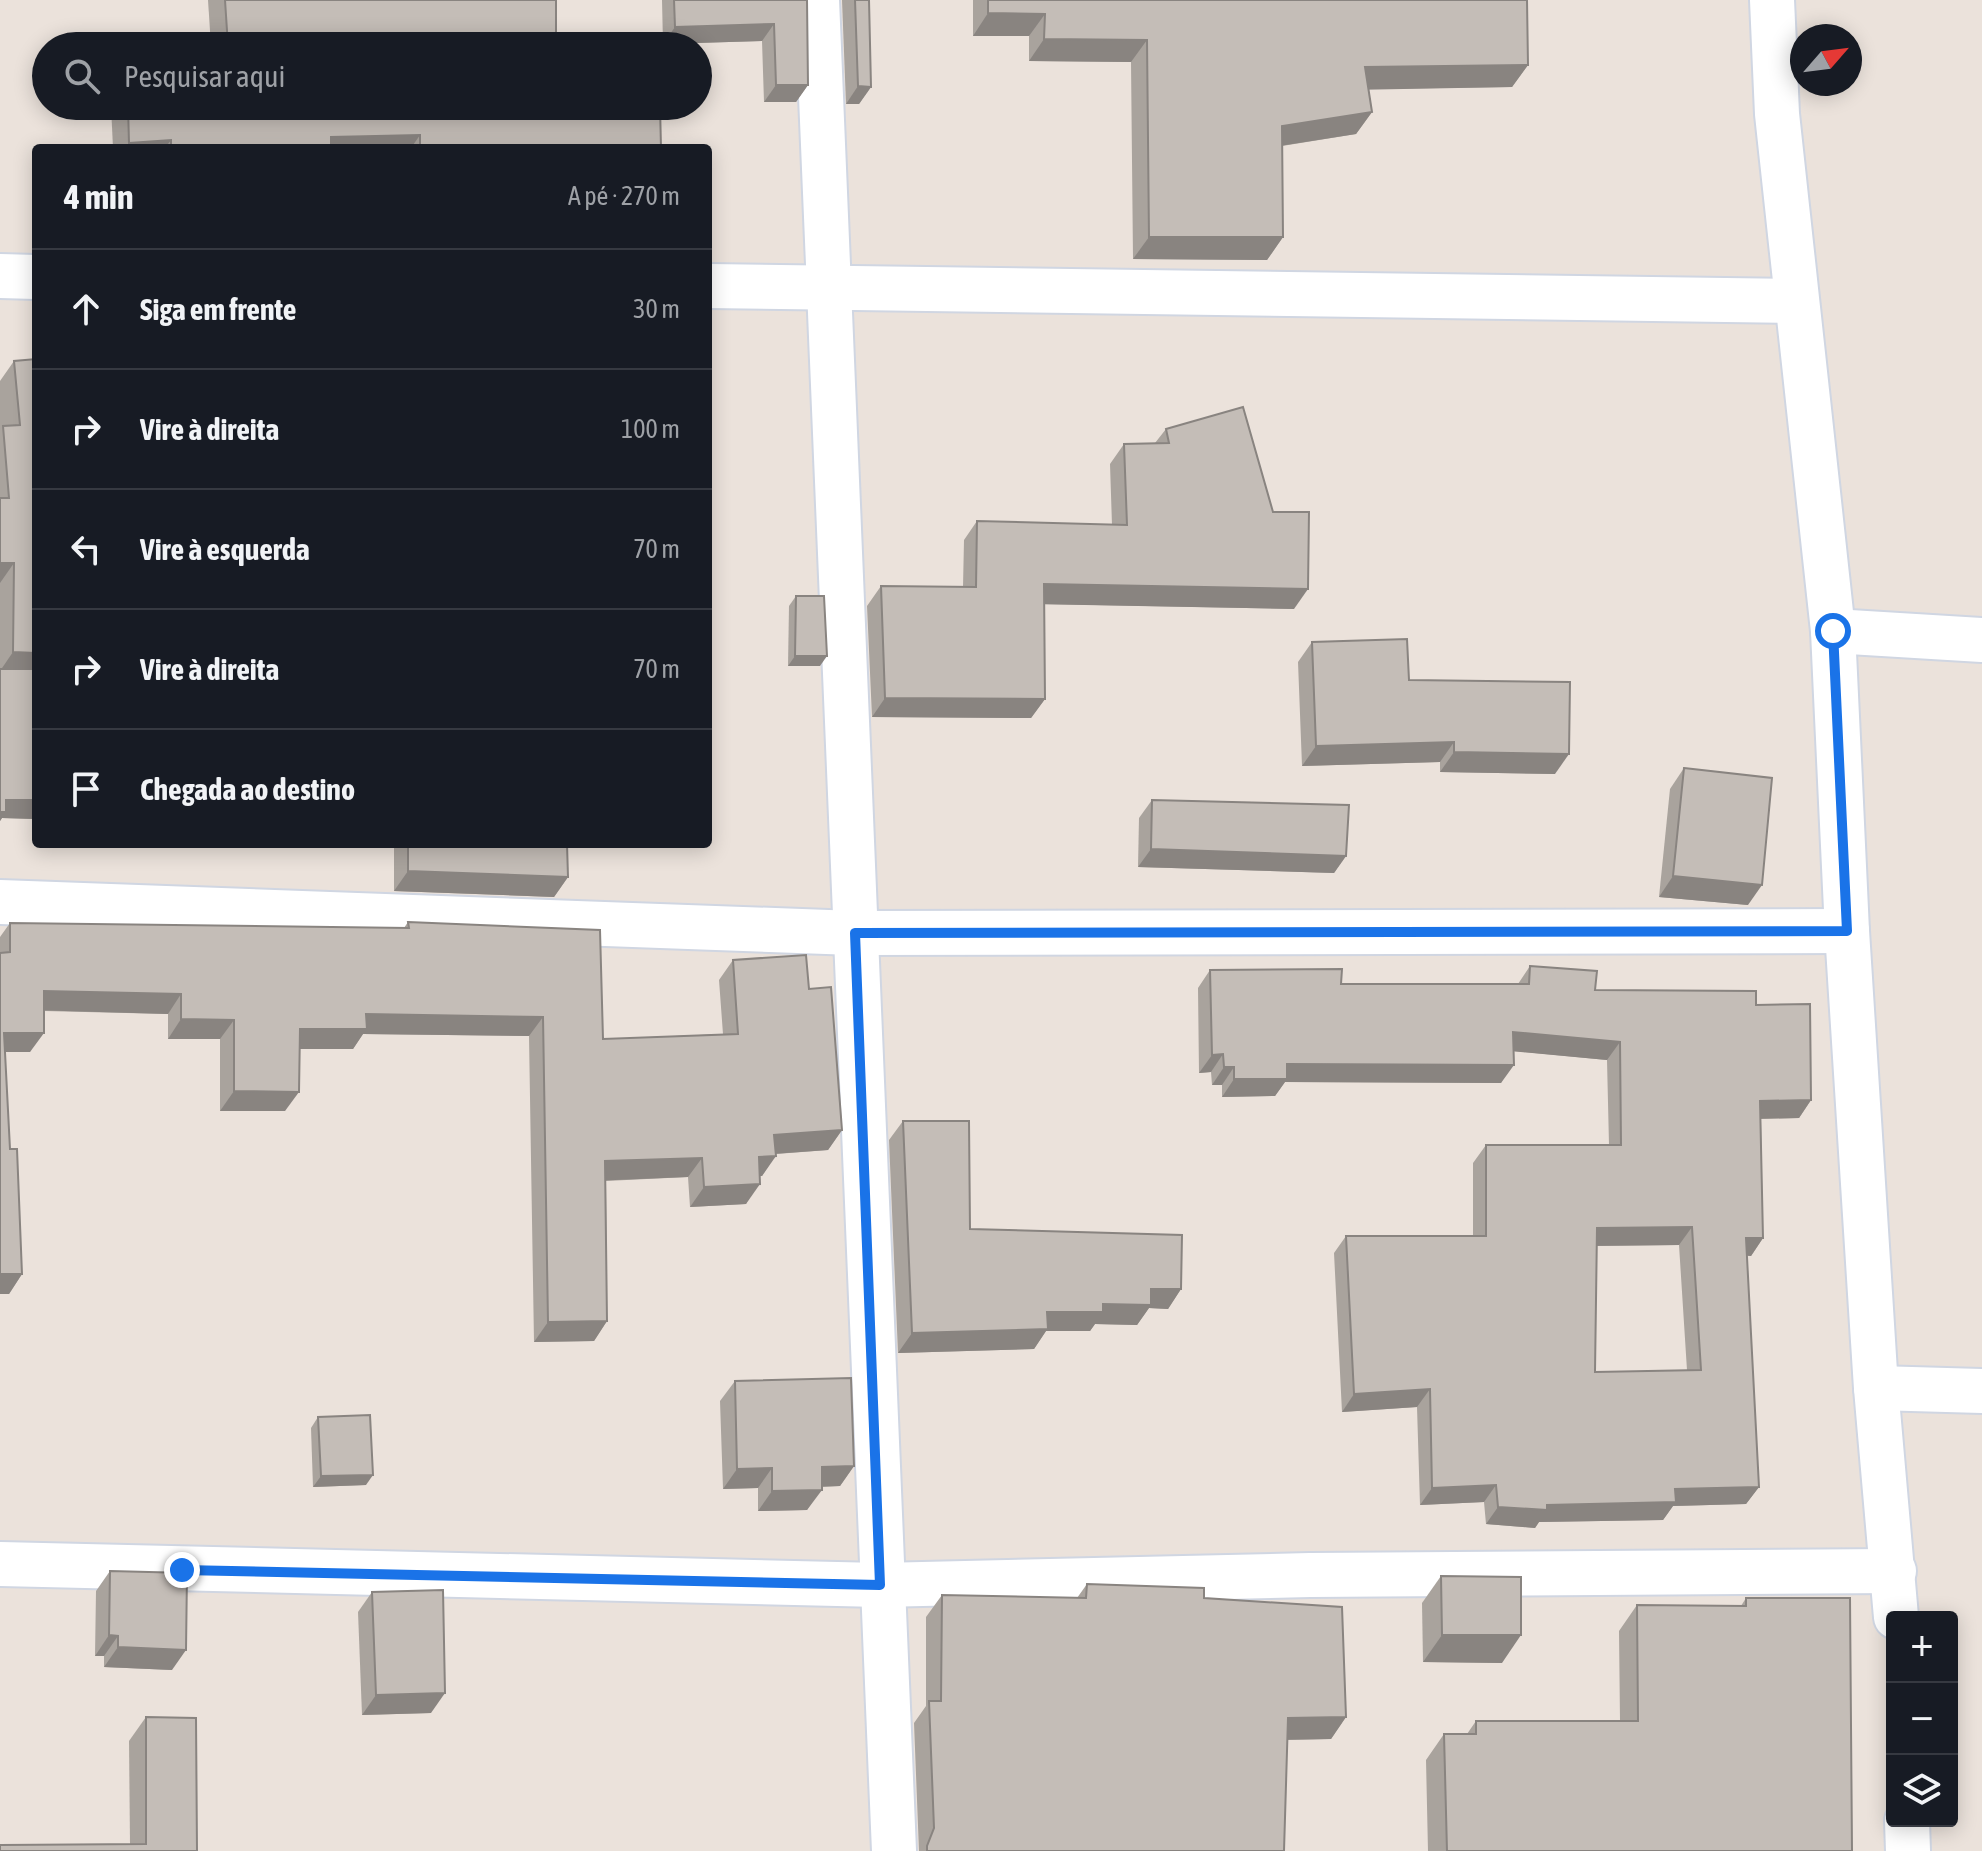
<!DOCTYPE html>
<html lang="pt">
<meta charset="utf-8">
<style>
body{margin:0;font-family:"Asap Condensed",sans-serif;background:#20242c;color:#f1f3f6}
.controls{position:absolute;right:24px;bottom:24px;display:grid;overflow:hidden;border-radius:8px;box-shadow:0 4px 20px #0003}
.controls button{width:72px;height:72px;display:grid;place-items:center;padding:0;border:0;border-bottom:2px solid #363941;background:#171b24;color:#f1f3f6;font:40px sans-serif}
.compass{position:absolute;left:1790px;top:24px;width:72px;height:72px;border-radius:50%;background:#171b24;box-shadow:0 4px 20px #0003;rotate:62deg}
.stop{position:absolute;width:24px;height:24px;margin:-18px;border:6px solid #1a73e8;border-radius:50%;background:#fff}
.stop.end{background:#1a73e8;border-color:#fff;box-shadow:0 2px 8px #0008}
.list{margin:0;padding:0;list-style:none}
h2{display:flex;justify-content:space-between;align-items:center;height:104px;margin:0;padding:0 32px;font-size:34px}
h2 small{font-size:26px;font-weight:400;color:#9ea1a6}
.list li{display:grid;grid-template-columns:52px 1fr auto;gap:24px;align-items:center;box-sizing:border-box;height:120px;padding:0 32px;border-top:2px solid #363941}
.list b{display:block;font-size:30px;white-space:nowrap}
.list em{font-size:26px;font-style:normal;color:#9ea1a6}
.icon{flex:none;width:44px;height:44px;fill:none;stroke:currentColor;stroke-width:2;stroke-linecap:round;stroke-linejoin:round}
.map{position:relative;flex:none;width:1982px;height:1851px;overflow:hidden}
.search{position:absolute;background:#171b24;box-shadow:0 4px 20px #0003;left:32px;top:32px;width:680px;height:88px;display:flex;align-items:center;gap:20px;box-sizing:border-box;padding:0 28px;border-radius:44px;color:#9ea1a6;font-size:30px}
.panel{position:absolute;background:#171b24;box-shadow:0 4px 20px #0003;left:32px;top:144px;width:680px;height:704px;border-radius:8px}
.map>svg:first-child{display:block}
</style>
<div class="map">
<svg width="1982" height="1851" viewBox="0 0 1982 1851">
<rect width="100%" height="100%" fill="#ebe2db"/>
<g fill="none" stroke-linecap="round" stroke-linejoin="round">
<!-- minor casing -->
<g stroke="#d0d6e2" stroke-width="48">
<g id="minor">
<polyline points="817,0 894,1851"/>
<polyline points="1772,0 1777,114 1833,631 1847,931 1876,1388 1896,1617"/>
<polyline points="0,276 36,277"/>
<polyline points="708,286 1796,301"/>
<polyline points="1833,631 1982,640"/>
<polyline points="0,902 855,933 1847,931"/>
<polyline points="1876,1388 1982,1391"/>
<polyline points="0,1564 880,1585 1310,1575 1894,1571"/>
<polyline points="1907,1821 1908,1851"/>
</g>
</g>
<!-- minor -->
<use href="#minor" stroke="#fff" stroke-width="44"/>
</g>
<!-- wall -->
<g fill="#a9a39d" fill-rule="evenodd">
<polygon points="208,0 556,0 556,46 211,46"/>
<polygon points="662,0 807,0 808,85 796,102 764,102 762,41 663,44"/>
<polygon points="842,0 869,0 871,87 859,104 846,104"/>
<polygon points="973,0 1527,0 1528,65 1512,87 1368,89 1372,112 1356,134 1282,146 1283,237 1267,260 1133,259 1131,62 1029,61 1029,36 973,36"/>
<polygon points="111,106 660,106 661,148 113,148"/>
<polygon points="36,359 35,819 2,818 0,821 0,381 14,361"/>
<polygon points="1166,429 1294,609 1044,604 1045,699 1031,718 872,717 867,606 881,586 963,587 964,540 977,521 1112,525 1110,464 1124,444 1155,443"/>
<polygon points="796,596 820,666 788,666 789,606"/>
<polygon points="1312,642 1409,680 1555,774 1440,772 1440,762 1302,766 1298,662"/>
<polygon points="1684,768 1748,905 1659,897 1670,789"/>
<polygon points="1152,800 1346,856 1334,873 1138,867 1139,818"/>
<polygon points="359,844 567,844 568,877 554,897 394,891 394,845"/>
<polygon points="408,922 603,1039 723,1034 719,980 733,960 809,989 842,1130 828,1150 776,1154 762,1176 760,1176 746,1204 690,1207 688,1177 606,1181 607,1321 594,1341 534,1342 529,1036 363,1034 353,1049 299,1049 285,1111 220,1111 220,1039 168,1039 168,1014 44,1011 30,1052 5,1052 10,1149 22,1274 9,1294 0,1294 0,937 10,923 404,928"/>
<path d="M 1530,966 L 1595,990 L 1756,1005 L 1811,1100 L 1799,1118 L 1761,1119 L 1763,1238 L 1751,1256 L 1747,1255 L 1759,1487 L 1746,1504 L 1673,1506 L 1663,1520 L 1539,1522 L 1535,1528 L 1486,1524 L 1484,1502 L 1420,1505 L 1417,1407 L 1342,1412 L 1334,1253 L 1346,1236 L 1473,1236 L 1473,1163 L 1486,1145 L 1609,1145 L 1607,1060 L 1513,1051 L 1501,1083 L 1285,1082 L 1275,1096 L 1222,1097 L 1222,1085 L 1212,1085 L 1211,1072 L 1199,1073 L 1198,988 L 1210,970 L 1341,984 L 1518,984 ZM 1679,1245 L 1687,1370 L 1595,1372 L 1596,1246 Z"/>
<polygon points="903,1121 970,1229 1181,1289 1168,1309 1149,1308 1137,1325 1095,1324 1090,1331 1046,1331 1034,1349 898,1353 889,1140"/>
<polygon points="735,1381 854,1466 840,1486 822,1487 807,1510 758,1511 758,1488 723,1489 720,1401"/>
<polygon points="318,1417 366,1485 313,1487 311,1428"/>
<polygon points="110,1571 172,1670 104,1667 104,1656 95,1656 96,1591"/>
<polygon points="1441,1576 1502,1663 1423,1662 1422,1603"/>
<polygon points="1087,1584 1204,1598 1346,1717 1331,1739 1287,1740 1284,1851 919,1851 914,1723 926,1706 926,1617 942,1595 1077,1598"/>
<polygon points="372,1592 431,1713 362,1715 358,1612"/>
<polygon points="1746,1598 1852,1851 1428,1851 1426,1760 1444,1734 1467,1734 1476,1721 1620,1721 1619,1631 1637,1605 1741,1606"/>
<polygon points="146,1717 197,1851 130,1844 129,1741"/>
</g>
<!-- shaded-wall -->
<g fill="#898480">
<polygon points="988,13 1045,14 1029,36 973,36"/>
<polygon points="774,24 762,41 663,44 675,27"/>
<polygon points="1044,39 1147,40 1131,62 1029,61"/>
<polygon points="1528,65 1512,87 1349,90 1365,67"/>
<polygon points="776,85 808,85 796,102 764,102"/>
<polygon points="858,86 871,87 859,104 846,104"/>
<polygon points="1372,112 1356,134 1266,148 1282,126"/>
<polygon points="420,135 411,148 320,148 331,137"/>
<polygon points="171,140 165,148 126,148 129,143"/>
<polygon points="1149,237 1283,237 1267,260 1133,259"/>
<polygon points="0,563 14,563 0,583"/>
<polygon points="1044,584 1308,589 1294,609 1031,604"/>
<polygon points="13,652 36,653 36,677 0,671"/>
<polygon points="795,656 827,656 820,666 788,666"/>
<polygon points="885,698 1045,699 1031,718 872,717"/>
<polygon points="1454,742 1440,762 1302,766 1316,746"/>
<polygon points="1454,752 1569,754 1555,774 1440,772"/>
<polygon points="6,800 36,800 36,817 35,819 2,818 0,821 0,809"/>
<polygon points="359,844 395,844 359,845"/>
<polygon points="1151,849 1346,856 1334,873 1138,867"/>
<polygon points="408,871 568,877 554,897 394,891"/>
<polygon points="1673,876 1762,885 1748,905 1659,897"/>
<polygon points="44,991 181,994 168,1014 30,1010"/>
<polygon points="366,1014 543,1017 529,1036 363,1034 353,1049 286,1049 300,1029"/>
<polygon points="181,1019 234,1020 220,1039 168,1039"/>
<polygon points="1513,1032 1620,1042 1607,1060 1500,1050"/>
<polygon points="4,1033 44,1033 30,1052 0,1052"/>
<polygon points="1223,1054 1211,1072 1199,1073 1212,1055"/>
<polygon points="1287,1064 1514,1065 1501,1083 1285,1082 1275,1096 1222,1097 1234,1079"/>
<polygon points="1224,1067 1234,1067 1222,1085 1212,1085"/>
<polygon points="234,1091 299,1092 285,1111 220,1111"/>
<polygon points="1811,1100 1799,1118 1748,1119 1760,1101"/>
<polygon points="842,1130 828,1150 760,1155 774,1135"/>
<polygon points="776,1156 762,1176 745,1177 759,1157"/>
<polygon points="702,1158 688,1177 591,1181 605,1161"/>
<polygon points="760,1184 746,1204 690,1207 704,1187"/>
<polygon points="1692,1227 1679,1245 1584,1246 1597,1228"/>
<polygon points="1746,1238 1763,1238 1751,1256 1733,1255"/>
<polygon points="0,1274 22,1274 9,1294 0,1294"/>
<polygon points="1151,1289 1181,1289 1168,1309 1149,1308 1137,1325 1095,1324 1090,1331 1046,1331 1034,1349 898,1353 912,1333 1103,1304"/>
<polygon points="607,1321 594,1341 534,1342 548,1322"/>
<polygon points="1430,1389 1417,1407 1342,1412 1354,1394"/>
<polygon points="854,1466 840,1486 807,1487 822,1467"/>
<polygon points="772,1468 758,1488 723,1489 737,1469"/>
<polygon points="373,1475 366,1485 313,1487 321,1476"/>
<polygon points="1496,1485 1484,1502 1420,1505 1432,1488"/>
<polygon points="1759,1487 1746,1504 1673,1506 1663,1520 1539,1522 1535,1528 1486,1524 1498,1507 1547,1505 1675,1489"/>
<polygon points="822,1490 807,1510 758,1511 772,1491"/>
<polygon points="109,1635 118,1636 104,1656 95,1656"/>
<polygon points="1442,1635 1521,1635 1502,1663 1423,1662"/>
<polygon points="118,1647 186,1650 172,1670 104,1667"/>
<polygon points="445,1693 431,1713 362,1715 376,1695"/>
<polygon points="1346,1717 1331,1739 1272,1740 1288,1718"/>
</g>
<!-- building -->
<g fill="#c4bdb7" stroke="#898480" stroke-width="2" fill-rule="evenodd">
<polygon points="225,0 556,0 556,46 228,46"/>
<polygon points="674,0 807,0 808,85 776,85 774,24 675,27"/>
<polygon points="855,0 869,0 871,87 858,86"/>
<polygon points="988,0 1527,0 1528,65 1365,67 1372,112 1282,126 1283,237 1149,237 1147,40 1044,39 1045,14 988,13"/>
<polygon points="128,106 660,106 661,148 420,148 420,135 331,137 331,148 171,148 171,140 129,143"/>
<polygon points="36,359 36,653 13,652 14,563 0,563 0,498 9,498 3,426 20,425 14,361"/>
<polygon points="1243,407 1273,512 1309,512 1308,589 1044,584 1045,699 885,698 881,586 976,587 977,521 1127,525 1124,444 1169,443 1166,429"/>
<polygon points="796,596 824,596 827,656 795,656"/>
<polygon points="1407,639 1409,680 1570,682 1569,754 1454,752 1454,742 1316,746 1312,642"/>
<polygon points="0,669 36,669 36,800 6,800 6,812 0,812"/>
<polygon points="1684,768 1772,778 1762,885 1673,876"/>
<polygon points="1152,800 1349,805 1346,856 1151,849"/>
<polygon points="408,844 567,844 568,877 408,871"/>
<polygon points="408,922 600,930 603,1039 738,1034 733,960 806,955 809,989 831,987 842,1130 774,1135 776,1156 759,1157 760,1184 704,1187 702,1158 605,1161 607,1321 548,1322 543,1017 366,1014 367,1029 300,1029 299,1092 234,1091 234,1020 181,1019 181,994 44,991 44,1033 4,1033 10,1149 17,1149 22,1274 0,1274 0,953 10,952 10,923 409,928"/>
<path d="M 1530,966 L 1597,971 L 1595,990 L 1756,991 L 1756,1005 L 1810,1004 L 1811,1100 L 1760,1101 L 1763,1238 L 1746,1238 L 1759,1487 L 1675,1489 L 1676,1502 L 1547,1505 L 1547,1510 L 1498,1507 L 1496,1485 L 1432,1488 L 1430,1389 L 1354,1394 L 1346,1236 L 1486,1236 L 1486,1145 L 1621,1145 L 1620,1042 L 1513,1032 L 1514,1065 L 1287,1064 L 1287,1079 L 1234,1079 L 1234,1067 L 1224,1067 L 1223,1054 L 1212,1055 L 1210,970 L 1342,969 L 1341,984 L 1529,984 ZM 1692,1227 L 1701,1370 L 1595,1372 L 1597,1228 Z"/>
<polygon points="903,1121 969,1121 970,1229 1182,1235 1181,1289 1151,1289 1151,1305 1103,1304 1103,1312 1047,1312 1048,1329 912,1333"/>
<polygon points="851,1378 854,1466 822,1467 822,1490 772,1491 772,1468 737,1469 735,1381"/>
<polygon points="370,1415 373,1475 321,1476 318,1417"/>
<polygon points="110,1571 187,1573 186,1650 118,1647 118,1636 109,1635"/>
<polygon points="1441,1576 1521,1577 1521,1635 1442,1635"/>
<polygon points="1087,1584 1204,1588 1204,1598 1342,1607 1346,1717 1288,1718 1284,1851 927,1851 927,1846 934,1828 929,1701 941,1701 942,1595 1086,1598"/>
<polygon points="443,1590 445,1693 376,1695 372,1592"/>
<polygon points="1746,1598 1850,1598 1852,1851 1447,1851 1444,1734 1476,1734 1476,1721 1638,1721 1637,1605 1746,1606"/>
<polygon points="146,1717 196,1718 197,1851 0,1851 0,1845 146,1844"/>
</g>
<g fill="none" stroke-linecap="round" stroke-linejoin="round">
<!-- route -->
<polyline stroke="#1a73e8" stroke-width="10" points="182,1570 880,1585 855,933 1847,931 1833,631"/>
</g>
</svg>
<div class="controls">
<button>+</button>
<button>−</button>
<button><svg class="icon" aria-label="layers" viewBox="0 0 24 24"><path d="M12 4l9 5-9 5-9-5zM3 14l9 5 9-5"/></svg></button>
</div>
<svg class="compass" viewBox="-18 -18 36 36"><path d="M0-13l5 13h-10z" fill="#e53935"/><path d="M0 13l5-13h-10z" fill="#9ea1a6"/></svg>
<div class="stop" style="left:1833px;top:631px"></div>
<div class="stop end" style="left:182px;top:1570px"></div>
<div class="search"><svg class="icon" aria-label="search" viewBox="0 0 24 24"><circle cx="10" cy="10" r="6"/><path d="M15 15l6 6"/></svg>Pesquisar aqui</div>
<section class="panel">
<h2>4 min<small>A pé · 270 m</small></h2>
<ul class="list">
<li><svg class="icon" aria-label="ahead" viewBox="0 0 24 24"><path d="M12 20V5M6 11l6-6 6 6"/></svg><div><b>Siga em frente</b></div><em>30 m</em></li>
<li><svg class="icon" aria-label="right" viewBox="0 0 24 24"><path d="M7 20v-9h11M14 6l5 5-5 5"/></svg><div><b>Vire à direita</b></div><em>100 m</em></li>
<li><svg class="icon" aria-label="left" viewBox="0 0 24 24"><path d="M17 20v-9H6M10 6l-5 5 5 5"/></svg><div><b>Vire à esquerda</b></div><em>70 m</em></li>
<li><svg class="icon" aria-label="right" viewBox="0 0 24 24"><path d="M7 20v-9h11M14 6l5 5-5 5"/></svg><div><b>Vire à direita</b></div><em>70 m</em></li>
<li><svg class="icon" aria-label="arrive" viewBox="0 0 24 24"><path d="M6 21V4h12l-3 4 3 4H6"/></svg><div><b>Chegada ao destino</b></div></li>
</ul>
</section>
</div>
